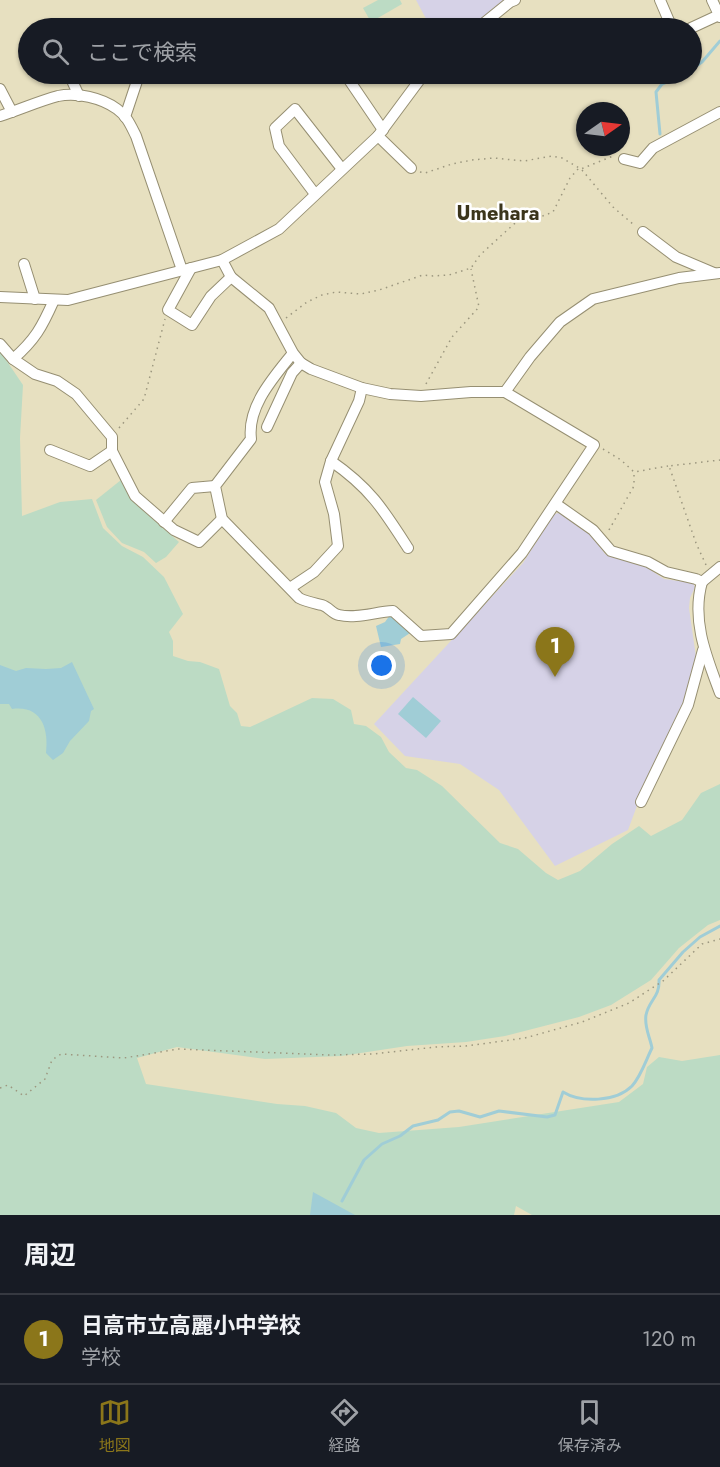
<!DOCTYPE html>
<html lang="ja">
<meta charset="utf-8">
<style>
body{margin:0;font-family:Jost,"Noto Sans JP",sans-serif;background:#20242c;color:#f1f3f6}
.compass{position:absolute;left:576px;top:102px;width:54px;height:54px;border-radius:50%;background:#171b24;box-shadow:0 2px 4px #0004;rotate:76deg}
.you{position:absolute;left:382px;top:666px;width:21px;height:21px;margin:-15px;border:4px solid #fff;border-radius:50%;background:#1a73e8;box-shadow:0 0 0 9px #1a73e833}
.badge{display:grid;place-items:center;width:39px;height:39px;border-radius:50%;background:#8b761a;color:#fff;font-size:20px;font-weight:700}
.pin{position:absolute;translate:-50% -50px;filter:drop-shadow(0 2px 3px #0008)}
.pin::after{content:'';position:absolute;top:32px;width:21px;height:18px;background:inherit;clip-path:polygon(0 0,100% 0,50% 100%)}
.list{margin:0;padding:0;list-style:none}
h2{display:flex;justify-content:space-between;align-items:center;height:78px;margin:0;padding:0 24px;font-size:26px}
h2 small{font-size:20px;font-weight:400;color:#9ea1a6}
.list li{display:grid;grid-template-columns:39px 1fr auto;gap:18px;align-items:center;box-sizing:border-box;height:90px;padding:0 24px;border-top:2px solid #363941}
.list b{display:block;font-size:22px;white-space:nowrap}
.list p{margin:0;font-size:20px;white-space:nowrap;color:#9ea1a6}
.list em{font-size:20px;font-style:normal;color:#9ea1a6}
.icon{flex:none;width:33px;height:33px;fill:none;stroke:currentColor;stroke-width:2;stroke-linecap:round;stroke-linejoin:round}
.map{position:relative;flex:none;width:720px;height:1215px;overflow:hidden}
.search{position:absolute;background:#171b24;box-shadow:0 2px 4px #0004;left:18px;right:18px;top:18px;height:66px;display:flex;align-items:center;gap:15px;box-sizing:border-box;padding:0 21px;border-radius:33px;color:#9ea1a6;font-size:22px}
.sheet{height:168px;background:#171b24}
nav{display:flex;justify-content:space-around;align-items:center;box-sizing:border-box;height:84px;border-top:2px solid #363941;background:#171b24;font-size:16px;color:#9ea1a6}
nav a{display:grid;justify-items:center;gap:3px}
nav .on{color:#8b761a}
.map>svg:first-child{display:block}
</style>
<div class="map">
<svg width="720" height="1215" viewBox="0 0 720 1215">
<rect width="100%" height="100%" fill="#e7e0c0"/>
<!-- education -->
<g fill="#d6d2e7">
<polygon points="416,0 505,0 470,28 431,28"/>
<polygon points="559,513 591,532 605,554 646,567 664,579 693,583 695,587 690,598 689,608 696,657 689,696 644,787 628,830 555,866 499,790 460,764 405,756 374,724 523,563 554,514"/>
</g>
<!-- green -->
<g fill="#bcdbc4">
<polygon points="378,0 400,0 402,4 371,22 363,8"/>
<polygon points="0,351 23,385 20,438 22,516 60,502 92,499 103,528 122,546 143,557 164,577 183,614 169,632 173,641 173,656 188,661 200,662 219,669 230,706 237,713 241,726 250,727 312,698 333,699 351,710 354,724 366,726 381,737 389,752 406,768 417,770 442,786 500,843 518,849 546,873 558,880 580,871 612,844 639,826 651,836 682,820 701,793 720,784 720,920 708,925 679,948 651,980 611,1005 579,1017 505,1036 466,1042 407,1046 341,1056 265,1059 177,1047 137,1058 146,1084 277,1104 305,1106 336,1113 356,1128 379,1133 459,1127 619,1102 643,1084 647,1067 659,1057 682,1061 720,1055 720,1215 532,1215 516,1206 514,1215 0,1215"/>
<polygon points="121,480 138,506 179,542 166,557 156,563 144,552 122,543 107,527 96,500"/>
</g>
<!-- water -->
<g fill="#a0cdd6">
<polygon points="390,615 410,633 401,639 400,644 381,647 376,626 385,622"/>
<path d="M 72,662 L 94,709 L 91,711 L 89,721 L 70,741 L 63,753 L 53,760 L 46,753 C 49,728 41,705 12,709 L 9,704 L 0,704 L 0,665 L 16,671 L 26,668 L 46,669 L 61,668 Z"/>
<polygon points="413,697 441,721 426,738 398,714"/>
<polygon points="313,1192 355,1215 310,1215"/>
</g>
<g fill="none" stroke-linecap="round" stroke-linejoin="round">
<!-- stream -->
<g stroke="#a0cdd6" stroke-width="3">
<polyline points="692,69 702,62 720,41"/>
<polyline points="660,134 656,92 662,84 685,74"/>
<path d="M 342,1201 L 364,1160 L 382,1144 L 400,1136 L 413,1126 L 438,1120 L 450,1112 L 459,1111 L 480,1117 L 499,1111 L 547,1117 L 555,1115 L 563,1092 C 581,1103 616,1102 632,1086 C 641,1076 646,1060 652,1048 C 650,1037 644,1027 646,1015 C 649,1000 660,997 659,980 L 683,952 L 700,937 L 720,926"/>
</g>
<!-- minor casing -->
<g stroke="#968f72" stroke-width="12">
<g id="minor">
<polyline points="660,0 672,28"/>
<polyline points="712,0 720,17"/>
<polyline points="478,28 510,2 515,0"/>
<polyline points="691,28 719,15"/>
<polyline points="69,74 79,96"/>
<polyline points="345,74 383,130"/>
<polyline points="305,77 310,74"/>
<polyline points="0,89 12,112"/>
<path d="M 0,116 C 19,110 39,101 58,96 C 77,92 102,98 117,109 C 127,116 131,126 136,136 L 182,270"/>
<polyline points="125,117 138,78 136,74"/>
<polyline points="378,136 411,168"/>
<polyline points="624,159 640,163 653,148 720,112"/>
<polyline points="315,194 279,146 275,128 295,109 342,169"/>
<polyline points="643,232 676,257 714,273"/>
<path d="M 222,260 L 231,277 L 269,308 L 293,353 L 301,363 L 311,369 L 362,388 L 390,394 L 421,396 L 471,392 L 505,392 L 594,445 L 522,553 L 451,634 L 421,636 L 393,611 C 375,612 356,619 339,615 C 332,614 329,607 322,605 C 314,603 307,602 299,598 L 222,519 L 215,486 L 251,439 C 247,406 274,377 293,353"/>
<polyline points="24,264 35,299"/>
<polyline points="191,268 168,310 192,325 211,296 231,277"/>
<polyline points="0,297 68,300 222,260 279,229 378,136 424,74"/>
<polyline points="0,344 13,359 35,374 57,381 76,394 112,437 112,451 135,496 174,530 199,542 222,519"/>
<path d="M 13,359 C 35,340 42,327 54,300"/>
<polyline points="505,392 530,357 560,322 593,299 679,278 720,273"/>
<polyline points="267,427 292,373 301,363"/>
<polyline points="50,450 90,466 112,451"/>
<path d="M 331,461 C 370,488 383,509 408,548"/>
<path d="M 556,504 L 593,530 L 611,551 L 648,562 L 666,572 L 696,579 L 702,582 C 691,621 707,658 720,693"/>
<polyline points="164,522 192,488 215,486"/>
<polyline points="702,582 720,567"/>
<polyline points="290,588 314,572 338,546 334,514 325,482 331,461 359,401 362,388"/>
<polyline points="641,802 688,705 703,650"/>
</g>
</g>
<!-- path -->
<g stroke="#9c977f" stroke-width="1.5" stroke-dasharray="1.5 4.5" stroke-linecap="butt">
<polyline points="582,170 613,207 634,225"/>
<polyline points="420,172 425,173 452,164 472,160 494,158 524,161 552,156 562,158 581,169 613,156"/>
<polyline points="286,318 307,302 322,295 336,292 361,294 379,290 423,275 433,276 449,275 471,268 480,255 514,224 522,220 540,217 553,212 570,178 579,168"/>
<polyline points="426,384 452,337 479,307 471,269"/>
<polyline points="119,428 144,399 165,319"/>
<polyline points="603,449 621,460 634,472 668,466"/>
<polyline points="609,530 634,486 634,473"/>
<polyline points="706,565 696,543 669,466 720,460"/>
<polyline points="0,1088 8,1085 24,1096 45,1079 52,1060 61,1054 124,1058 178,1049 331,1055 373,1054 436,1047 466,1046 525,1038 582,1022 629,1003 663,981 702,944 720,939"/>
</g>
<!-- minor -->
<use href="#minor" stroke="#fff" stroke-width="10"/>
</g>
<g text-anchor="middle" stroke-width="5" stroke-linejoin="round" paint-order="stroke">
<!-- quarter labels -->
<g font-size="20" font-weight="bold" fill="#3b351b" stroke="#fff">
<text x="498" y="220">Umehara</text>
</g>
</g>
</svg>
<svg class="compass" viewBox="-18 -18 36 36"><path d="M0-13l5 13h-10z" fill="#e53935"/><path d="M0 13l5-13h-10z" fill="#9ea1a6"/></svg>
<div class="you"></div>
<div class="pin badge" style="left:555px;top:677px">1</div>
<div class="search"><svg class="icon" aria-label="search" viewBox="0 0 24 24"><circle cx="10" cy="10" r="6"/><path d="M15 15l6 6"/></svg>ここで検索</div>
</div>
<section class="sheet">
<h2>周辺<small></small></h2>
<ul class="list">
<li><span class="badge">1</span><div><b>日高市立高麗小中学校</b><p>学校</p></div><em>120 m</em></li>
</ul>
</section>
<nav>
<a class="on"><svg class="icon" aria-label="map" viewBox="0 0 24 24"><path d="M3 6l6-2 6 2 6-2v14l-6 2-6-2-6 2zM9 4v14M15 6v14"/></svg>地図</a>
<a><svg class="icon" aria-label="directions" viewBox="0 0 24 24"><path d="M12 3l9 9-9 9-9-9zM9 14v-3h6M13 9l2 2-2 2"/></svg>経路</a>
<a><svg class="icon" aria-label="saved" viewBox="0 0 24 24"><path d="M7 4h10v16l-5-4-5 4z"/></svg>保存済み</a>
</nav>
